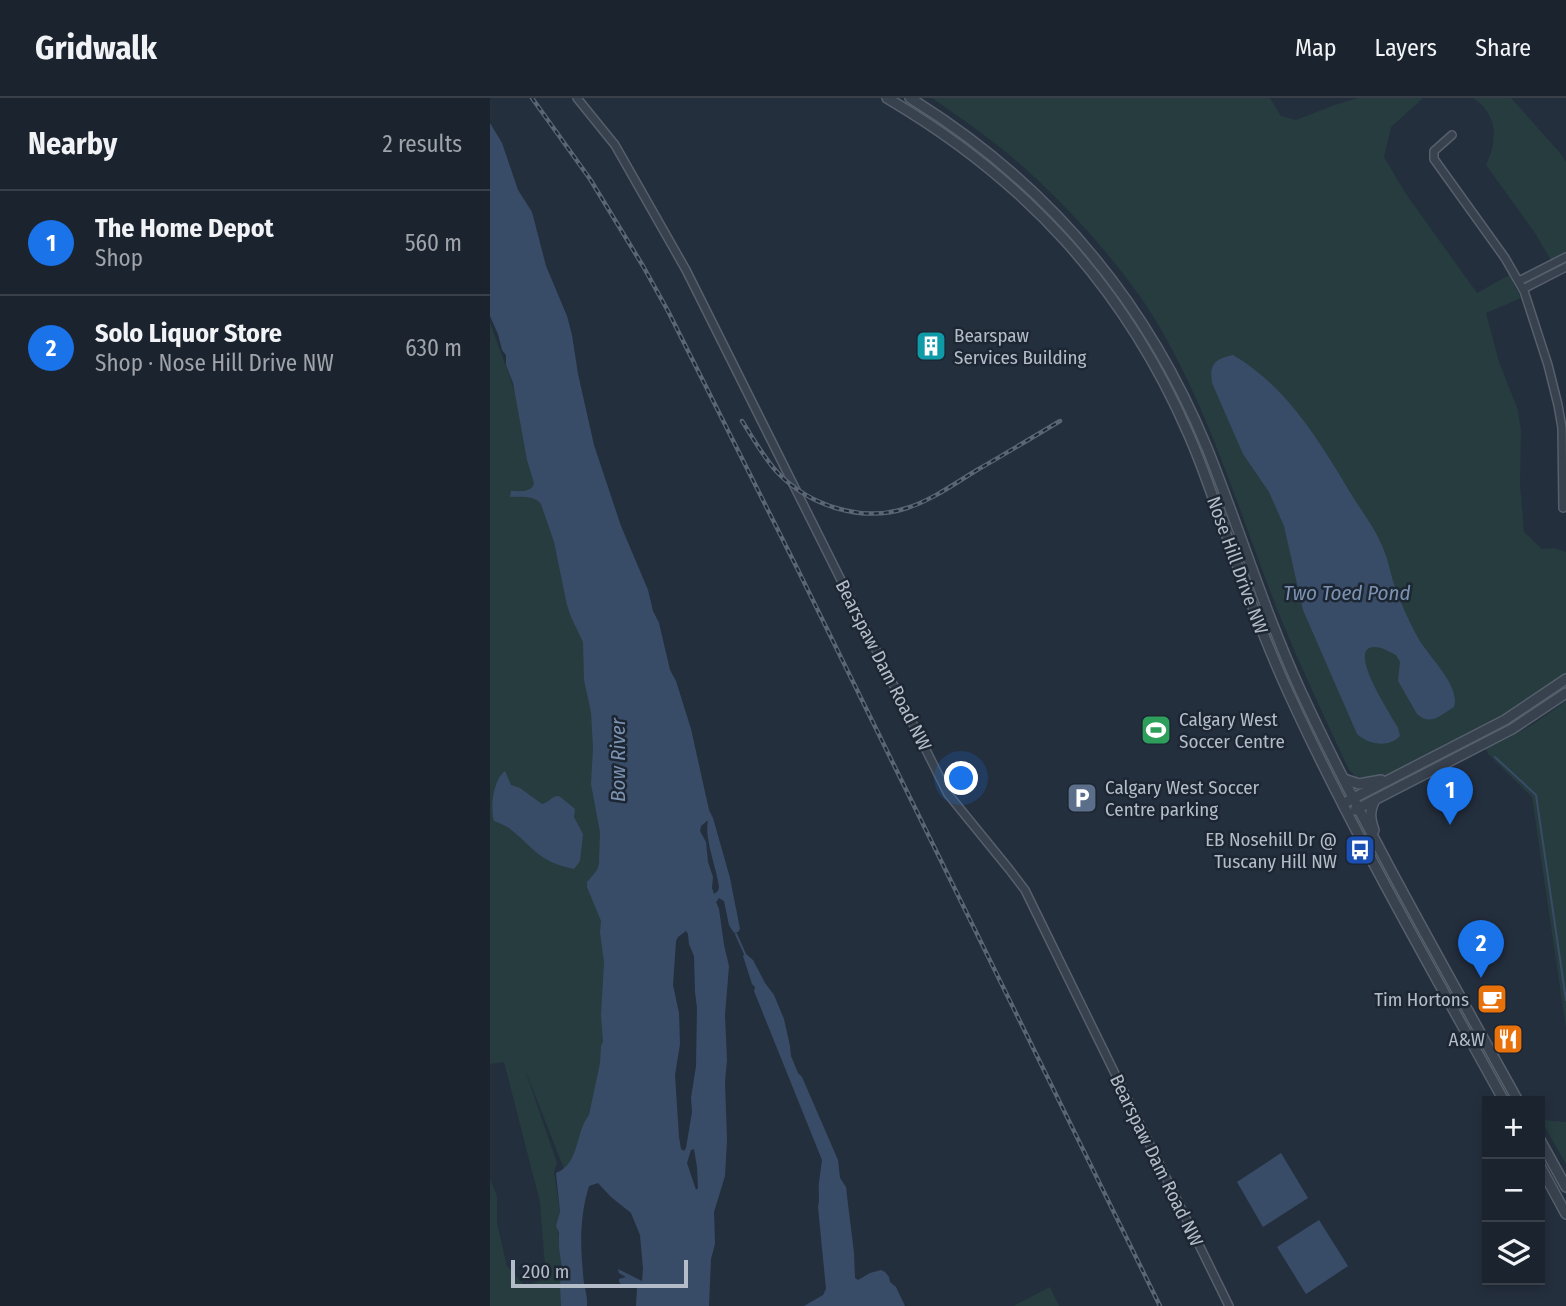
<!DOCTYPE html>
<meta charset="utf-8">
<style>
body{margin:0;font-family:"Fira Sans Condensed",sans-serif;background:#282f3a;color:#f1f3f6}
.controls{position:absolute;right:21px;bottom:21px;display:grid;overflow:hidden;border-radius:0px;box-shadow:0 4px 10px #0003}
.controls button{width:63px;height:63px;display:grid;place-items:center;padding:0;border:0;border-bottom:2px solid #39404a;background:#1b232e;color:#f1f3f6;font:35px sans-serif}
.scale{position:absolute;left:21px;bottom:18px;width:177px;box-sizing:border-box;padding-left:7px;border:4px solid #b4bcc9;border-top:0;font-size:19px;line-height:24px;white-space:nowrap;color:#b4bcc9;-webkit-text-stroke:5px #1d2633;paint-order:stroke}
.you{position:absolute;left:472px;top:681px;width:24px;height:24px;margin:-18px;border:5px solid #fff;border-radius:50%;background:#1a73e8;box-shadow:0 0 0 10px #1a73e833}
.badge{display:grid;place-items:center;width:46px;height:46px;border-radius:50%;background:#1a73e8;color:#fff;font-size:23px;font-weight:700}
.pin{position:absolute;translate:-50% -58px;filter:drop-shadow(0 2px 4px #0008)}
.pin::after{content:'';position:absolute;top:37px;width:24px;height:21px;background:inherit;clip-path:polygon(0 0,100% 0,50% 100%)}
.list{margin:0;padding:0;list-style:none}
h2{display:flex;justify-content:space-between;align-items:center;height:91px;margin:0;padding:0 28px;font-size:30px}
h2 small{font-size:23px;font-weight:400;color:#a0a4aa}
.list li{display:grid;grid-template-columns:46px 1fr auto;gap:21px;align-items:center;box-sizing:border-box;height:105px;padding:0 28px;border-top:2px solid #39404a}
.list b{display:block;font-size:26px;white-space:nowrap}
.list p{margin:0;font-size:23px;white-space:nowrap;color:#a0a4aa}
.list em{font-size:23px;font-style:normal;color:#a0a4aa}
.icon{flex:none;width:38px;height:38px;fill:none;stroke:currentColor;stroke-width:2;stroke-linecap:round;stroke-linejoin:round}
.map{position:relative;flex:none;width:1076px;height:1208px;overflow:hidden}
header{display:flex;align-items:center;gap:42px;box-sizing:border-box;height:98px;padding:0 35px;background:#1b232e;border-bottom:2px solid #39404a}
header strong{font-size:33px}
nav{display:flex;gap:38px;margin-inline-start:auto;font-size:24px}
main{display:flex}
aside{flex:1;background:#1b232e}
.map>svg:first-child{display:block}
</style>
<header>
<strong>Gridwalk</strong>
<nav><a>Map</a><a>Layers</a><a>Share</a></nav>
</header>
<main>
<aside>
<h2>Nearby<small>2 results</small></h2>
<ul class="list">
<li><span class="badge">1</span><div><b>The Home Depot</b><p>Shop</p></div><em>560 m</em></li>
<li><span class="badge">2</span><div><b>Solo Liquor Store</b><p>Shop · Nose Hill Drive NW</p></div><em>630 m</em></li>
</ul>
</aside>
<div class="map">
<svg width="1076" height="1208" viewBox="0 0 1076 1208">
<rect width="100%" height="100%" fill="#242f3e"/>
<!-- green -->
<g fill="#263c3f">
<path d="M 442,0 L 780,0 L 791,18 L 806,22 L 845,7 L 867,0 L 933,0 L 901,29 L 894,59 L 916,96 L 987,195 L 1019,177 L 1031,200 L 996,215 L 1009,264 L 1028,312 L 1031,334 L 1030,386 L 1034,434 L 1052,451 L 1064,450 L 1076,454 L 1076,575 L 1025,612 L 926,664 L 883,682 L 866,679 L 859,672 C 830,609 800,547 776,482 C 743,394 715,305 666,223 C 635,172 584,115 539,74 C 510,47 475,23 442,0 Z"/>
<path d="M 983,0 L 1021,0 L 1070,55 L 1076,64 L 1076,156 L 1062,164 L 1045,135 L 996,67 C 1008,42 1008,16 983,0 Z"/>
<polygon points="0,225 21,282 99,546 115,744 120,935 100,1033 76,1076 34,969 67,1065 64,1074 70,1114 68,1130 72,1171 71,1208 0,1208 0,1081 7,1098 7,1126 17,1168 35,1188 56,1181 50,1104 14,964 0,966"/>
<polygon points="1076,603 1076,930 1042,699 998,656 996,651 1042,627"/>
<polygon points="1051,1022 1076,1024 1076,1066"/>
<polygon points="560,1189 569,1208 523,1208"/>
</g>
<!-- water -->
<g fill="#394c67" fill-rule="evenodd">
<path d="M 0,25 L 12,45 L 28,92 L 42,114 L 56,168 L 77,218 L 82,237 L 88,276 L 104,347 L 131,428 L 158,492 L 163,513 L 169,525 L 180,572 L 186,583 L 201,631 L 219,712 L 223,720 L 240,780 L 250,831 L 248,834 L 244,835 L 239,827 L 234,803 L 229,800 L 226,804 L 229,811 L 234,847 L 239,868 L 235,917 L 237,962 L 235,984 L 237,1042 L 235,1078 L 224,1114 L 225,1146 L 221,1161 L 219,1208 L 146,1208 L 147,1190 L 143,1186 L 137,1186 L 133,1188 L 129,1184 L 129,1181 L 136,1179 L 129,1175 L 128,1171 L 152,1183 L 153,1171 L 150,1137 L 141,1115 L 121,1099 L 108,1085 L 99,1088 C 90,1117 90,1145 93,1175 C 93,1186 98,1197 97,1208 L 71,1208 L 70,1186 L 72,1171 L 69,1150 L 69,1134 L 66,1128 L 70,1114 L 66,1075 C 90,1066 85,1034 99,1017 L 110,965 L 111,948 L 113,944 L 111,917 L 114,864 L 110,835 L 111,823 L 97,789 L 97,784 L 107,772 L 109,766 L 110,734 L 101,686 L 103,650 L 101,614 L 94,582 L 93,544 L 81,519 L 77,507 L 64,444 L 51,406 C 44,397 31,399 20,399 L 21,393 C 29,393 42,395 44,385 L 37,362 L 23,285 L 16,267 L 16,257 L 12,252 L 8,236 L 0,218 ZM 217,723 L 218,723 C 214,740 227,771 229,789 L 228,793 L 224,796 L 222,790 L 223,779 L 218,764 L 216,744 L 210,733 L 211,728 ZM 196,833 L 198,836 L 199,846 L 204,858 L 205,894 L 207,910 L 206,968 L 201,1000 L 202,1014 L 196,1050 L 194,1053 L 191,1051 L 189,1039 L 185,977 L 190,946 L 189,915 L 183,887 L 186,843 L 188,839 ZM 204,1051 L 207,1069 L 208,1090 L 206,1092 L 197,1065 L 201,1052 Z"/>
<path d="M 743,257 C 798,289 831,346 863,399 C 873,415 886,432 893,450 C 898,461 900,474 904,486 C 910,504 919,523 928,540 C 938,558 971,588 964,609 C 952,616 941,629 927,616 L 908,583 L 910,564 L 906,557 C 900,554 892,549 885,549 C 854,548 903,620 908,630 L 910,638 C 899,650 879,647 867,636 L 813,512 L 794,428 L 779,394 L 753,356 L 722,285 C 719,266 725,261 743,257 Z"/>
<path d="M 15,673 L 21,687 L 30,690 L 52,706 C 59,705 61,698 69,698 L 84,710 L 85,712 L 84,719 L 93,736 L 90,763 L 84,771 C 49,764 44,750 19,730 C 15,727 9,725 4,723 C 0,709 3,682 15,673 Z"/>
<path d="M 255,855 L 263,862 L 275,885 L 284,897 L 294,921 L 300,948 L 301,958 L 308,975 L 312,979 L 348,1062 L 350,1080 L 356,1089 L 357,1098 L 364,1155 L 365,1180 L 368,1182 L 380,1175 L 391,1172 L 395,1174 L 399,1179 L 400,1184 L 406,1189 L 415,1208 L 314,1208 L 333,1197 L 336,1191 L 328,1109 C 330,1101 328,1093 329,1085 C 330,1077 331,1069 332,1062 L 264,893 L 265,889 L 262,886 L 253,858 Z"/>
<polygon points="791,1055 818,1100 773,1129 747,1084"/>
<polygon points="829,1122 858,1168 816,1196 787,1149"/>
</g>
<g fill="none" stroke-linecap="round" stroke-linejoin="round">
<!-- stream -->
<g stroke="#394c67" stroke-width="2">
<polyline points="1005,659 1046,697 1076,902"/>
<polyline points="246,836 255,856"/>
</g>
<!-- minor casing -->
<g stroke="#565f6c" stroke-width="10">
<g id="minor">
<polyline points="87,0 125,47 196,172 458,696 519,771 535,792 739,1208"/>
<polyline points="962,37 944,53 944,61 1015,160 1034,193 1058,267 1068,307 1072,330 1073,410"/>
<polyline points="1029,183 1076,159"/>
<polyline points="1033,191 1076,169"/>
</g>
</g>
<!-- tertiary casing -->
<g stroke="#565f6c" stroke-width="12">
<g id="tertiary">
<path d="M 397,0 C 535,81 634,188 698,335 C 712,366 722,398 734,430 C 754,487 775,544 800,598 C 864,737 941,870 1014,1003"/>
<path d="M 420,0 C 556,84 656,202 717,350 C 750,432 775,516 812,596 C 877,735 954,869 1028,1003"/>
<polyline points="854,681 869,686 891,682"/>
<polyline points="858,703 1015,622 1076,581"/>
<polyline points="865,712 1022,631 1076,595"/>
<path d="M 884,732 C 880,721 879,713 885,702"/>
<polyline points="1050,1042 1076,1089"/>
<polyline points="1050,1068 1076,1116"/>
</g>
</g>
<!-- minor -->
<use href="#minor" stroke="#38414e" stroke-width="7"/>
<!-- tertiary -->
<use href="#tertiary" stroke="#38414e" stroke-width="9"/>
<!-- rail casing -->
<g stroke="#5a6575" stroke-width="4.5">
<g id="rail">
<polyline points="42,0 100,81 153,168 178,213 308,472 670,1208"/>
<path d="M 252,323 C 263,340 274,360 288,375 C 320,408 372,425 417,410 C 442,402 464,386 487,372 C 515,356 543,339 570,323"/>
</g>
</g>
<!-- rail -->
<use href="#rail" stroke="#1d2633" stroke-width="2" stroke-dasharray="5" stroke-linecap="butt"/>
</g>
<!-- icons -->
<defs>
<g id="building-square" transform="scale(1.575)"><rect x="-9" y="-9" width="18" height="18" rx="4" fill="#0f9aa8" stroke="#1d2633"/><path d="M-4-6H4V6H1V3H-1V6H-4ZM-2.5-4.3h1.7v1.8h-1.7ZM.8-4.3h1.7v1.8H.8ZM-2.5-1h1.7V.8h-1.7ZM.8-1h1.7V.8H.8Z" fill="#fff"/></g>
<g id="stadium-square" transform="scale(1.575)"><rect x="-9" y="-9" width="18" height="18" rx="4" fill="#2e9e5b" stroke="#1d2633"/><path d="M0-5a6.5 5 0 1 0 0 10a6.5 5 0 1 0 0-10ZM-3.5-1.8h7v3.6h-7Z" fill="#fff"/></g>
<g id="parking-square" transform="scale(1.575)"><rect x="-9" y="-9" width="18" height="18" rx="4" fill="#5c6f8a" stroke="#1d2633"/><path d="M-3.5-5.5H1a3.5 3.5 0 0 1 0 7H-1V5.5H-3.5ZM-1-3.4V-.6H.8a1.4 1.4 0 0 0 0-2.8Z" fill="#fff"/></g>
<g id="bus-square" transform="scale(1.575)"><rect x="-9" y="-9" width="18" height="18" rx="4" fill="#1a4fb4" stroke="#1d2633"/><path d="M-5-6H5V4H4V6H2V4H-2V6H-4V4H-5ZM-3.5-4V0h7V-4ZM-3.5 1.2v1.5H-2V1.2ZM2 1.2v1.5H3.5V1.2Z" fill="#fff"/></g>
<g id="cafe-square" transform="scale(1.575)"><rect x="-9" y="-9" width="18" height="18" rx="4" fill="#e8710a" stroke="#1d2633"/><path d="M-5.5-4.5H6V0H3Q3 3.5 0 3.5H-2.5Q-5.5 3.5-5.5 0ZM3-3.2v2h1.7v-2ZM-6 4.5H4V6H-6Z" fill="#fff"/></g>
<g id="restaurant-square" transform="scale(1.575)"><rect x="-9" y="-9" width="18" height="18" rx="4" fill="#e8710a" stroke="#1d2633"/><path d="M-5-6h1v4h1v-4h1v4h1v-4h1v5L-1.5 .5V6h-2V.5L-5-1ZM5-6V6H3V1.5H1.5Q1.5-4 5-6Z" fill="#fff"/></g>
</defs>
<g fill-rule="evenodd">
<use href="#building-square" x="441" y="248"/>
<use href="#stadium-square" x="666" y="632"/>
<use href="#parking-square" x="592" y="700"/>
<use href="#bus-square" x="870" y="752"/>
<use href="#cafe-square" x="1002" y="901"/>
<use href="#restaurant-square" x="1018" y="941"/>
</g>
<g text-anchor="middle" stroke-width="5" stroke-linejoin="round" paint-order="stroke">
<!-- poi labels -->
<g font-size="19" fill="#b4bcc9" stroke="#1d2633" text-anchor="start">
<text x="464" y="244">Bearspaw<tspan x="464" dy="22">Services Building</tspan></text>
<text x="689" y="628">Calgary West<tspan x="689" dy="22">Soccer Centre</tspan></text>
<text x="615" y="696">Calgary West Soccer<tspan x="615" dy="22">Centre parking</tspan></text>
<text x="847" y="748" text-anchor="end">EB Nosehill Dr @<tspan x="847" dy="22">Tuscany Hill NW</tspan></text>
<text x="979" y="908" text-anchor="end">Tim Hortons</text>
<text x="995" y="948" text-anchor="end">A&amp;W</text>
</g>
<!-- street labels -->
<g font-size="19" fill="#b4bcc9" stroke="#1d2633">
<text transform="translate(748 467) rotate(70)" y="7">Nose Hill Drive NW</text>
<text transform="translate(394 567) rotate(63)" y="7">Bearspaw Dam Road NW</text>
<text transform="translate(667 1062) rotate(64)" y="7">Bearspaw Dam Road NW</text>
</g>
<!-- water labels -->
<g font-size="21" font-style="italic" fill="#7c92b1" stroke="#1d2633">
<text x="857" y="502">Two Toed Pond</text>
<text transform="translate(128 662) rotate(-90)" y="7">Bow River</text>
</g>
</g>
</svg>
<div class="controls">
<button>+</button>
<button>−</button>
<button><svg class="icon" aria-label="layers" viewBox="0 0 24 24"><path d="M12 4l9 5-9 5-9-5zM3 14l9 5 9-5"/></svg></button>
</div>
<div class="scale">200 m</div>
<div class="you"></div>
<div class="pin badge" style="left:960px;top:727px">1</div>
<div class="pin badge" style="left:991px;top:880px">2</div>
</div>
</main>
